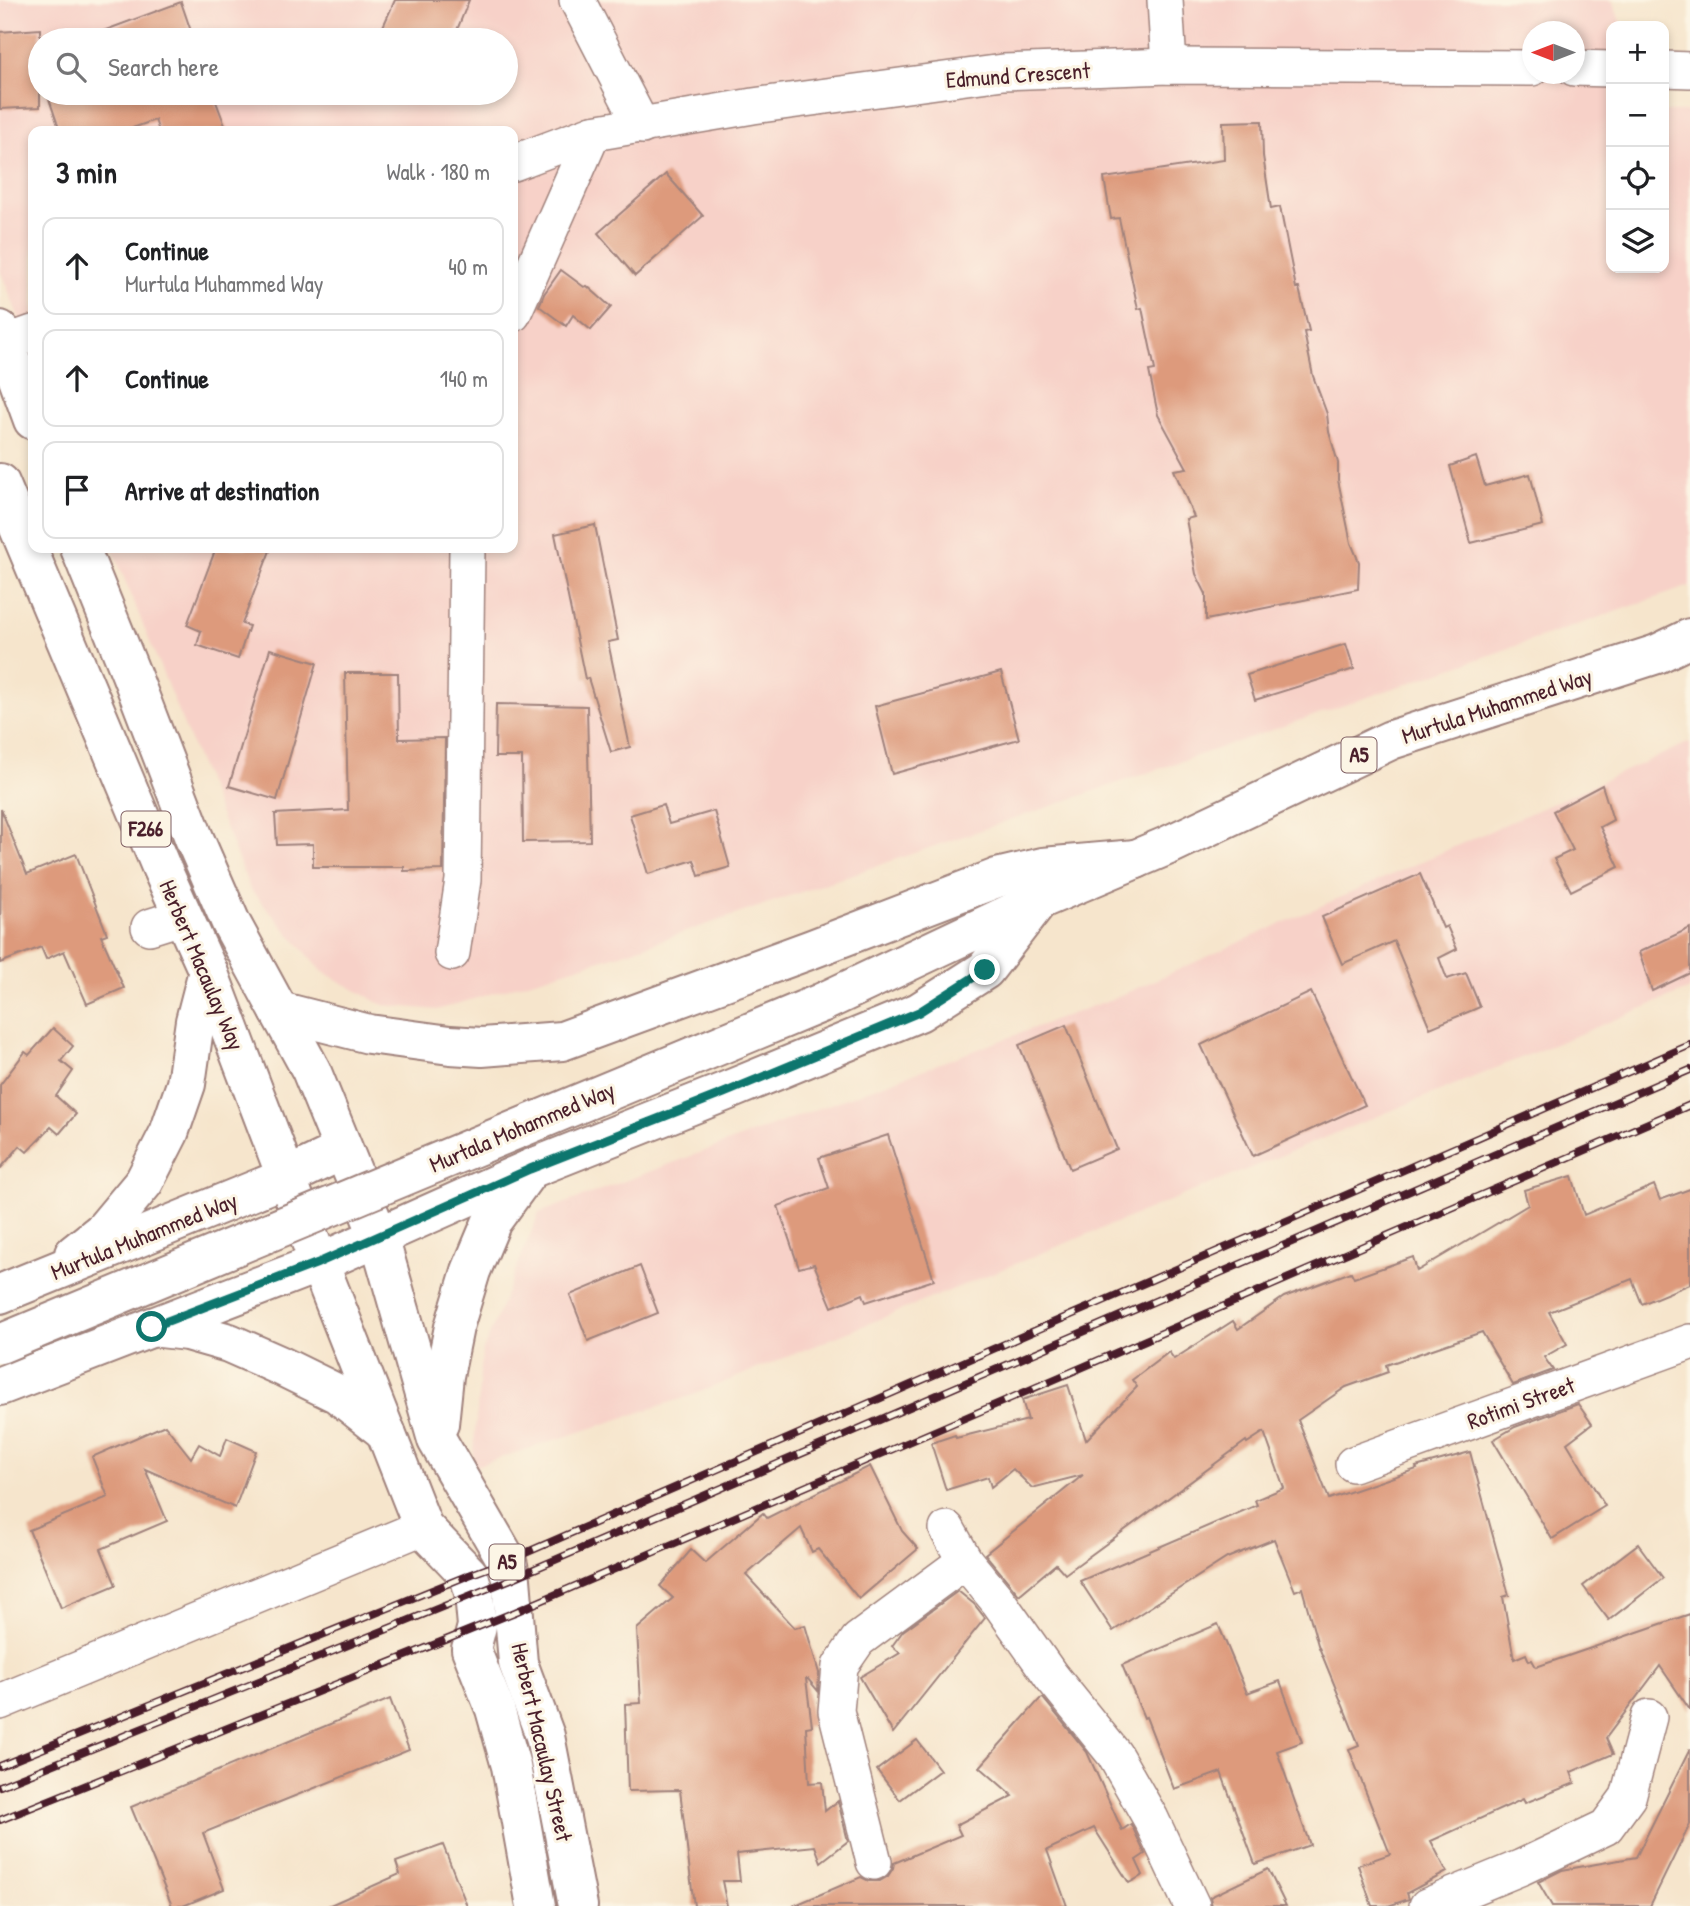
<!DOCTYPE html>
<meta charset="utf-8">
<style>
body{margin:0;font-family:"Patrick Hand",sans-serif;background:#f2f2f2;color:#202124}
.controls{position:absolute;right:21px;top:21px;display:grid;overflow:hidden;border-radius:14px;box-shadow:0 4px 10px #0003}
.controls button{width:63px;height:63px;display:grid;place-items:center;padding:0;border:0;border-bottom:2px solid #e0e0e0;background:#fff;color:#202124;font:35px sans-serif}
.compass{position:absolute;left:1522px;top:21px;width:63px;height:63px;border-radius:50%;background:#fff;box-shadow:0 4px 10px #0003;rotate:270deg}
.stop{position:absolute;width:21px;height:21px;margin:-16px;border:5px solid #0f766e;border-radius:50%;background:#fff}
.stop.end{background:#0f766e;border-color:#fff;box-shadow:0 2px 7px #0008}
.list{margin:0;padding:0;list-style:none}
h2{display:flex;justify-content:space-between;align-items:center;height:91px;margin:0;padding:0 28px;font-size:30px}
h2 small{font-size:23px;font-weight:400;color:#757577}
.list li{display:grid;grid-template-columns:46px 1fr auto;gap:21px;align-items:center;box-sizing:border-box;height:98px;margin:0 14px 14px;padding:0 14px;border:2px solid #e0e0e0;border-radius:14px}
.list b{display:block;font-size:26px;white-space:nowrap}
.list p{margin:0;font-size:23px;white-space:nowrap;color:#757577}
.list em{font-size:23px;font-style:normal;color:#757577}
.icon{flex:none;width:38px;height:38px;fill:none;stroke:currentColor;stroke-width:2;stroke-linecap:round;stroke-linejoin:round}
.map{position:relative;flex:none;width:1690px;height:1906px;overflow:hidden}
.search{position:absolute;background:#fff;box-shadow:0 4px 10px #0003;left:28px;top:28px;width:490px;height:77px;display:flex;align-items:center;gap:18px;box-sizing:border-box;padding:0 24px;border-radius:38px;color:#757577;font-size:26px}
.panel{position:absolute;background:#fff;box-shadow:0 4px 10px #0003;left:28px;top:126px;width:490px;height:427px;border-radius:14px}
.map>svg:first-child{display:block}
</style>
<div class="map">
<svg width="1690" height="1906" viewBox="0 0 1690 1906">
<rect width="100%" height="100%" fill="#fcf5e5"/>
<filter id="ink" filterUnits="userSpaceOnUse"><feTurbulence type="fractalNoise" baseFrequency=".0143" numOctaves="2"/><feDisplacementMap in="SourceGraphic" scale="14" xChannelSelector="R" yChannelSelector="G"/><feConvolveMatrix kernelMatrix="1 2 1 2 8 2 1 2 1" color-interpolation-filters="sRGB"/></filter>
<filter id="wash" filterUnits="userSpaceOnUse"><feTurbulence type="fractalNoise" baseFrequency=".00686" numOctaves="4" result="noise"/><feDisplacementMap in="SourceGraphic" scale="28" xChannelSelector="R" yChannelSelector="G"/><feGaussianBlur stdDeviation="1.57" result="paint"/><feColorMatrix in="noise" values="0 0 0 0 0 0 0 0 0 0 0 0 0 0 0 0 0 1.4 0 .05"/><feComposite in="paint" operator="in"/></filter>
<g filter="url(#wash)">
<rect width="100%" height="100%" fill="#f6e5cc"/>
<!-- built -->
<g fill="#f7d1c8" fill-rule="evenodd">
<path d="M 0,0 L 1612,0 L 1622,26 L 1611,26 L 1611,268 L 1664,268 L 1664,112 L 1690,112 L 1690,586 L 630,951 L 437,1010 L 383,1005 L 323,972 L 250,889 L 112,548 L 513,548 L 513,131 L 33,131 L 33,353 L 0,270 ZM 1532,32 L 1574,32 L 1574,74 L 1532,74 ZM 40,40 L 506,40 L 506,93 L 40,93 Z"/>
<polygon points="1690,742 1690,989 693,1395 472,1467 482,1353 539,1213 1117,997"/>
</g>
<g id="blocks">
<!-- building -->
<g fill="#dd9a7c">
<polygon points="395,0 469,0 453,40 377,40"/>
<polygon points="181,2 194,40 87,40 87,37"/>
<polygon points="40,29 40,107 0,109 0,32"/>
<polygon points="47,93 221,93 221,96 215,99 227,131 159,131 155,120 124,131 60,131"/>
<polygon points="1262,121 1263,156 1271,209 1280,207 1296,288 1299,288 1309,331 1304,332 1313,376 1327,414 1329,432 1338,463 1338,480 1351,543 1359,562 1358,589 1206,620 1206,594 1196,574 1186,519 1194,517 1174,470 1187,468 1158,415 1149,371 1155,370 1142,308 1138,309 1119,218 1111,219 1104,178 1224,160 1223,122"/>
<polygon points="666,174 703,216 635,276 598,233"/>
<polygon points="561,270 584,287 587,286 611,307 591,330 573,315 566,326 539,306 544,294"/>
<polygon points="1476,457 1485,486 1530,474 1543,525 1471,543 1450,466"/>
<polygon points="595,525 618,640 608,642 630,747 611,752 588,678 585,679 555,534"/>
<polygon points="216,548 271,548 242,624 249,626 238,659 197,645 201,631 187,625"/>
<polygon points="1346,644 1354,669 1255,700 1247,675"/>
<polygon points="270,649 317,663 277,800 229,786"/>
<polygon points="1001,672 1019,739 892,774 875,706"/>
<polygon points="345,673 398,673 399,739 445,738 443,870 404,871 404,867 313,867 313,844 277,845 275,814 348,810"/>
<polygon points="496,704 587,706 590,841 523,842 522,757 495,757"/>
<polygon points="1602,785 1613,820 1600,827 1619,867 1571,891 1554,859 1573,850 1553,811"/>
<polygon points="663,805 669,824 714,811 730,867 699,876 694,860 648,874 630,815"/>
<polygon points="1,809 27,874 76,854 107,934 101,936 124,988 87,1004 64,951 46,959 41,947 0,963"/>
<polygon points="1420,874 1443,928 1447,926 1457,949 1439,958 1447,979 1466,973 1480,1007 1430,1028 1394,941 1342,964 1322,917"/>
<polygon points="1690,928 1690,973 1652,991 1639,952"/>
<polygon points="1311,992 1365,1105 1253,1156 1201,1045"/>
<polygon points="1066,1025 1117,1149 1070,1169 1019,1045"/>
<polygon points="53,1028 73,1046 61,1061 73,1071 56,1096 76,1114 59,1134 51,1127 27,1152 20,1146 0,1169 0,1085 25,1052 29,1055"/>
<polygon points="888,1135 934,1280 866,1302 863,1294 832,1307 814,1264 799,1268 778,1206 829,1188 819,1158"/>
<polygon points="1572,1176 1584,1215 1654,1185 1660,1200 1690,1189 1690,1284 1642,1304 1632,1279 1549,1312 1567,1344 1544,1357 1553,1370 1513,1385 1482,1332 1386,1365 1388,1372 1346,1387 1298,1420 1329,1499 1417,1469 1416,1467 1470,1452 1509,1595 1503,1597 1514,1659 1526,1654 1529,1661 1532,1660 1536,1667 1690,1614 1690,1710 1660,1666 1606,1738 1613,1754 1571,1772 1575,1783 1525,1803 1523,1799 1431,1841 1447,1872 1407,1893 1409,1899 1388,1906 1372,1906 1358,1865 1390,1854 1349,1749 1359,1745 1318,1645 1302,1588 1295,1591 1274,1539 1227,1558 1113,1631 1080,1581 1257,1505 1255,1500 1284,1488 1264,1432 1247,1443 1246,1441 1065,1574 1056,1564 1019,1595 985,1554 1083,1475 1032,1488 1013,1469 991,1487 988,1477 946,1490 931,1443 955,1435 956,1438 1028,1420 1022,1400 1068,1385 1086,1440 1137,1387 1132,1380 1169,1352 1174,1359 1233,1321 1238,1329 1284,1297 1351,1272 1354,1278 1413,1257 1417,1271 1528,1205 1524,1190"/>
<polygon points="640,1266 658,1313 588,1341 570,1295"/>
<polygon points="1578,1404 1592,1424 1567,1443 1605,1506 1552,1539 1493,1440 1515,1427"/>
<polygon points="165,1425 191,1458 199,1444 220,1456 227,1438 256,1451 235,1508 145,1469 167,1521 101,1549 116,1585 61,1608 29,1530 108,1497 92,1457"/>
<polygon points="870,1466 902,1531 918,1549 859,1599 818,1549 812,1552 801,1528 746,1575 795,1628 805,1625 819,1673 818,1691 808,1679 806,1679 812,1726 806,1727 809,1783 822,1782 825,1811 838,1801 848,1841 821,1862 815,1846 737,1854 740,1881 722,1881 727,1906 694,1906 680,1790 628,1791 625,1704 641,1703 637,1629 673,1598 660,1586 691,1550 705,1563 763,1513 767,1518"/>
<polygon points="1638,1544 1663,1578 1609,1620 1583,1586"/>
<polygon points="958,1591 974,1604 985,1618 893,1733 860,1677 900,1653 892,1646 903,1631"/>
<polygon points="1218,1624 1247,1693 1280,1681 1302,1742 1277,1751 1310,1845 1255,1864 1221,1772 1174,1789 1146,1717 1144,1718 1122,1665"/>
<polygon points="1043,1698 1087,1752 1122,1830 1131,1824 1133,1828 1145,1854 1136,1860 1143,1875 1129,1883 1094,1828 1047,1850 1067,1906 793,1906 861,1877 869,1881 880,1881 888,1876 893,1868 894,1863 961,1835 956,1825 1013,1796 980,1767 1040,1699"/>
<polygon points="390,1699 409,1750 203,1833 224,1889 183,1906 172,1906 131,1807"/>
<polygon points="917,1740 940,1770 900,1800 877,1770"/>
<polygon points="1690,1749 1690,1824 1650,1906 1552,1906 1538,1882 1562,1870 1636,1857"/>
<polygon points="443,1845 467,1906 328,1906 400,1874 396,1862"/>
<polygon points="1268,1869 1286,1906 1212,1906 1210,1897"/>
</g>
</g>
</g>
<g filter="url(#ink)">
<use href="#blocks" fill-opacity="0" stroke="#a0827c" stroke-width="2"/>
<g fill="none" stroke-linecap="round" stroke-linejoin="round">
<!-- minor casing -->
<g stroke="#a0827c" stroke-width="38">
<g id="minor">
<polyline points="577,0 642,126"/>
<polyline points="1165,0 1169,66"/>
<polyline points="1574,68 1611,69"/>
<polyline points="1664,69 1690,70"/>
<polyline points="513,163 593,133 753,106 1003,72 1169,66 1532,68"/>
<polyline points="513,314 593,133"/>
<polyline points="5,343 33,333"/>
<polyline points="149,927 184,916"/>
<polyline points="452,953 463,880 467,548"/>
<polyline points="1353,1464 1690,1342"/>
<polyline points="947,1529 965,1561 998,1601 1051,1676 1114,1754 1151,1819 1192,1906"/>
<polyline points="0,1702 423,1527"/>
<polyline points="874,1862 836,1711 840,1666 858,1640 965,1561"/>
<polyline points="1427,1906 1522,1867 1606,1827 1628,1797 1649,1717"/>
</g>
</g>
<!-- major casing -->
<g stroke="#a0827c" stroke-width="42">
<g id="major">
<polyline points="821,1003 1039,900 1169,845 1391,740 1657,654 1690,638"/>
<polyline points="74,1254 104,1230 144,1182 169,1133 186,1084 195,1021 208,971"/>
<polyline points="0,1294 287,1177 343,1150"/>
<polyline points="0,1386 319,1263 530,1169 724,1092 919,1012 985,970 1039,900"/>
</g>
</g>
<!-- highway casing -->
<g stroke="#a0827c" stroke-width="42">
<g id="highway">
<polyline points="0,330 33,420"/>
<polyline points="0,483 161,867 208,971 319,1263 423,1527 469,1575 474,1593 477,1626 471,1649 495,1709 511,1766 536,1906"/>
<polyline points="80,548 131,674 194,838 231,923 311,1070 379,1237 437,1440 507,1561 511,1579 518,1663 545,1736 578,1906"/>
<polyline points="279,1011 369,1034 450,1045 482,1047 562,1041 812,949 997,878 1043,867 1136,859"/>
<polyline points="152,1327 187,1331 229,1343 281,1366 338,1394 386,1432"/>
<polyline points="439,1424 444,1376 454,1327 471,1271 492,1221 530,1169"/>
</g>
</g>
<!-- minor -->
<use href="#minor" stroke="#fff" stroke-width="35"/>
<!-- major -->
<use href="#major" stroke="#fff" stroke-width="38"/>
<!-- highway -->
<use href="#highway" stroke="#fff" stroke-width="38"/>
<!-- rail casing -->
<g stroke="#4a1f2b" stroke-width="8">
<g id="rail">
<polyline points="0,1766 469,1575 507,1561 1690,1045"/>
<polyline points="0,1786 511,1579 1690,1070"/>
<polyline points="0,1820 515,1612 1690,1105"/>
</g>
</g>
<!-- rail -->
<use href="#rail" stroke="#fcf5e5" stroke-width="5" stroke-dasharray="16" stroke-linecap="butt"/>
<!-- major-bridge casing -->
<g stroke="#a0827c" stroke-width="42" stroke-linecap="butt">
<polyline id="major-bridge" points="0,1344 821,1003"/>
</g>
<!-- major-bridge -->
<use href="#major-bridge" stroke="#fff" stroke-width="38"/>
</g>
</g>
<g fill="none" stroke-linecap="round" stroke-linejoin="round" filter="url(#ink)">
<!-- route -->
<polyline stroke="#0f766e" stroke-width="9" points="152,1327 318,1263 530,1169 724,1093 919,1012 985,970"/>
</g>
<g text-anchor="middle" stroke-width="6" stroke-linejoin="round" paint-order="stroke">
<!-- shield labels -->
<g fill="#fcf5e5" stroke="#7f5f63" stroke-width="2">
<rect x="1341.5" y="737.5" width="35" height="35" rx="5"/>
<rect x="121.5" y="811.5" width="49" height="35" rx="5"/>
<rect x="489.5" y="1544.5" width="35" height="35" rx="5"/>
</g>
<g font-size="21" font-weight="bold" fill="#4a1f2b">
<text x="1359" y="762">A5</text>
<text x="146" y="836">F266</text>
<text x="507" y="1569">A5</text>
</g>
<!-- street labels -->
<g font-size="23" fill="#4a1f2b" stroke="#fcf5e5">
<text transform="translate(1018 75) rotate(-4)" y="8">Edmund Crescent</text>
<text transform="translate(1497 706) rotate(-18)" y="8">Murtula Muhammed Way</text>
<text transform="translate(202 965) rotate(67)" y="8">Herbert Macaulay Way</text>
<text transform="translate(522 1127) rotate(-23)" y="8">Murtala Mohammed Way</text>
<text transform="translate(144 1236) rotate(-22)" y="8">Murtula Muhammed Way</text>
<text transform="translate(1521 1403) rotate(-20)" y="8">Rotimi Street</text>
<text transform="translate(542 1742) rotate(77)" y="8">Herbert Macaulay Street</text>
</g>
</g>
</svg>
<div class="controls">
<button>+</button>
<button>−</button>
<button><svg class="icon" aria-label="locate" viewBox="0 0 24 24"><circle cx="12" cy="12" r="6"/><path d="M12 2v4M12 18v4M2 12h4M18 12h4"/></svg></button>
<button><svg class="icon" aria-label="layers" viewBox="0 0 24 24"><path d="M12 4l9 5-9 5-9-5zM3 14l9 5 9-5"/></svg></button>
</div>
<svg class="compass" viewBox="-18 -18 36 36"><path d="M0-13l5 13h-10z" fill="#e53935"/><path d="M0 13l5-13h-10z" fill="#757577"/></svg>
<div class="stop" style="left:152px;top:1327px"></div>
<div class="stop end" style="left:985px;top:970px"></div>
<div class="search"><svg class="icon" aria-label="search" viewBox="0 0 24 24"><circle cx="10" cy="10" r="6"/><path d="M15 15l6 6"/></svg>Search here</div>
<section class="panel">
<h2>3 min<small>Walk · 180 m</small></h2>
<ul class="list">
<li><svg class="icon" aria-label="ahead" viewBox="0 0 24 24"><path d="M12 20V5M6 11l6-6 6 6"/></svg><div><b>Continue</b><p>Murtula Muhammed Way</p></div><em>40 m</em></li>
<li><svg class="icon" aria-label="ahead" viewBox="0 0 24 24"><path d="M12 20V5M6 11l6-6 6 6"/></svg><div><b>Continue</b></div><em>140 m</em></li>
<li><svg class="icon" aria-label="arrive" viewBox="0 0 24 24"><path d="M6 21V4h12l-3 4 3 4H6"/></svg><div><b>Arrive at destination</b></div></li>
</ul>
</section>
</div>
